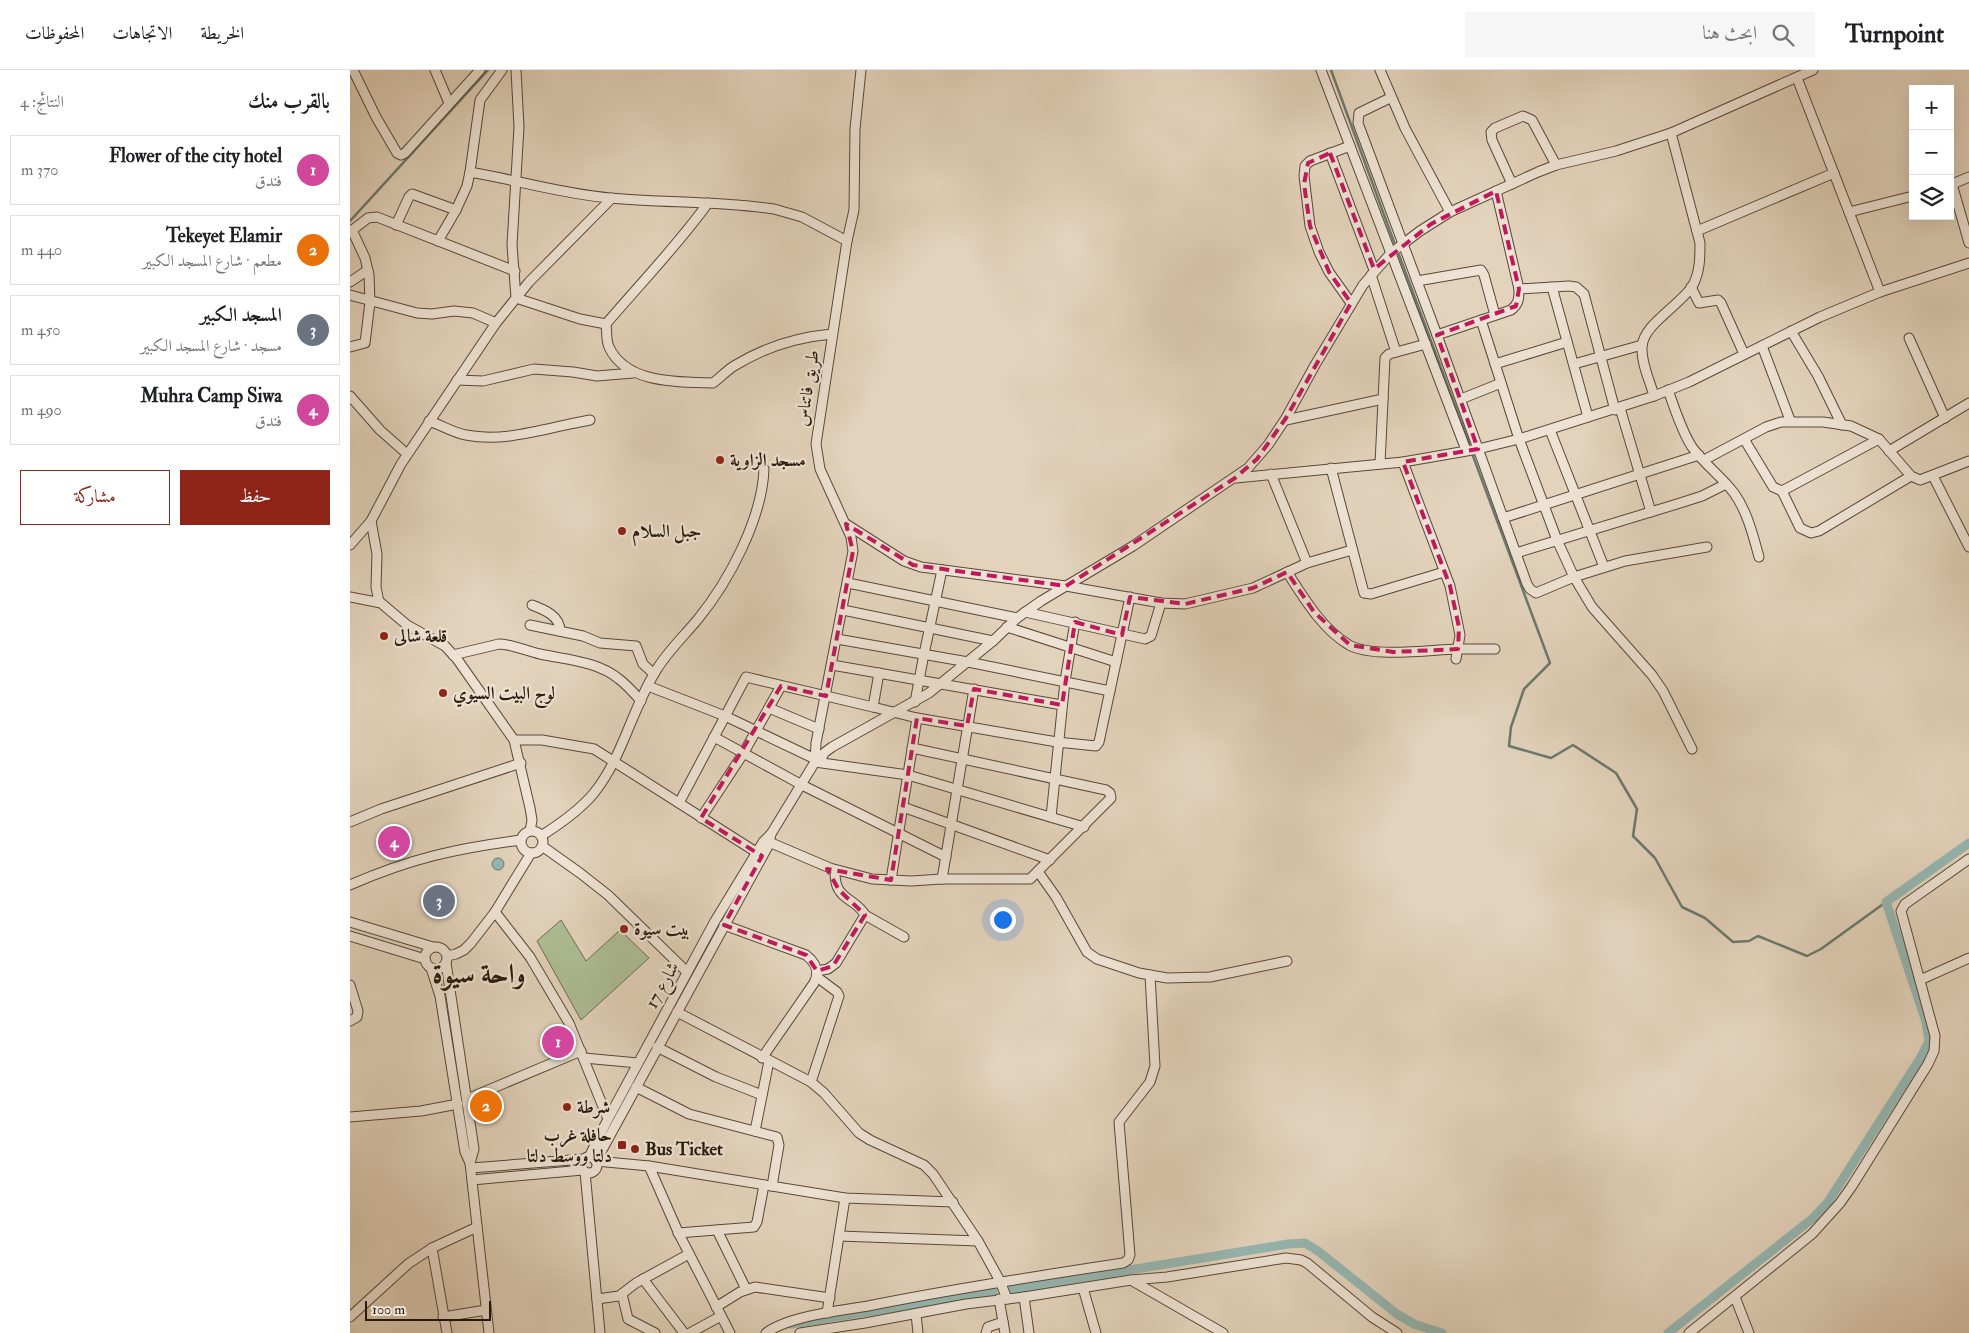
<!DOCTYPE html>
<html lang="ar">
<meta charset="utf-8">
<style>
body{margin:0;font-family:"IM FELL Double Pica",Amiri,serif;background:#f6f6f6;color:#202124;direction:rtl}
.controls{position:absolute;right:15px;top:15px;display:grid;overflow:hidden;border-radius:0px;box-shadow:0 5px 20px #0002}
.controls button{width:45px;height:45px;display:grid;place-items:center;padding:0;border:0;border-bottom:1px solid #e0e0e0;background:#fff;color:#202124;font:25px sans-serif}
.scale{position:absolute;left:15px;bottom:12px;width:126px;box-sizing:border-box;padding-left:5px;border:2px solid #2a1a0b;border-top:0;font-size:14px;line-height:18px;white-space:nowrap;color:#2a1a0b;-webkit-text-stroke:4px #ede2d3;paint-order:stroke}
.you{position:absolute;left:652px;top:849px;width:18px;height:18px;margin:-12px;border:4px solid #fff;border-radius:50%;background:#1a73e8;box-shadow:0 0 0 8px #1a73e833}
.badge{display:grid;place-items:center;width:32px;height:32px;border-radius:50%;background:#8f2418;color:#fff;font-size:16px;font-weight:700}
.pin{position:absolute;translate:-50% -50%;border:2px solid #fff;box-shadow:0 1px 5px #0006}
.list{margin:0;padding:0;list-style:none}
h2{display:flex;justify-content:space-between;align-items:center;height:65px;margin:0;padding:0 20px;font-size:21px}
h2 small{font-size:16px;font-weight:400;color:#757577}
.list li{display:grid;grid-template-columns:32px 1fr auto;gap:15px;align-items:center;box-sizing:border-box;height:70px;margin:0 10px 10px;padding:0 10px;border:1px solid #e0e0e0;border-radius:0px}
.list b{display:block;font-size:19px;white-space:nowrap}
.list p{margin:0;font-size:16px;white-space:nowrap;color:#757577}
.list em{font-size:16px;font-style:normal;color:#757577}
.actions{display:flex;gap:10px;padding:15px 20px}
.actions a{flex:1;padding:11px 0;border:1px solid #8f2418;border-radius:0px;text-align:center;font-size:18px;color:#8f2418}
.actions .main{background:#8f2418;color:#fff}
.icon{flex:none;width:28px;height:28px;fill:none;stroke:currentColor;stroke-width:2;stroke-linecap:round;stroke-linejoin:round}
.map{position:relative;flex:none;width:1619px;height:1263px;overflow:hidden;direction:ltr}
header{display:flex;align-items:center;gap:30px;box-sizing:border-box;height:70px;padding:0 25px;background:#fff;border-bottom:1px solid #e0e0e0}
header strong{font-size:24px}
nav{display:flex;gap:28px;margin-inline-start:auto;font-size:18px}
.search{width:350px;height:45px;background:#f6f6f6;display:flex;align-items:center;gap:12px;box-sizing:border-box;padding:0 18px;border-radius:0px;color:#757577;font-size:19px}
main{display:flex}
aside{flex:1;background:#fff}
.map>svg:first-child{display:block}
</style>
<header>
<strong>Turnpoint</strong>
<div class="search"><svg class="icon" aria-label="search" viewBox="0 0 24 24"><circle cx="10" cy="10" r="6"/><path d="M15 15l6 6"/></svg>ابحث هنا</div>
<nav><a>الخريطة</a><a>الاتجاهات</a><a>المحفوظات</a></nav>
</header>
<main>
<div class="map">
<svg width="1619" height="1263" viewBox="0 0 1619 1263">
<rect width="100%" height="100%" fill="#e3d3bc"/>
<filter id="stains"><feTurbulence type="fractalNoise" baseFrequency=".004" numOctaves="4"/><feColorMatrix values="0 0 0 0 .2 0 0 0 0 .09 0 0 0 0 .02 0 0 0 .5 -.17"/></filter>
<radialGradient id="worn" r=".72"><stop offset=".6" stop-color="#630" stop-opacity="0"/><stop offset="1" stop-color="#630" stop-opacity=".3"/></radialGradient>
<!-- green -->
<polygon fill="#adbe96" stroke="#6c6c50" points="211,850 236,891 270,860 299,888 231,950 187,871"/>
<!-- water -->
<circle fill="#95b7b2" stroke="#6a786f" cx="148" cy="794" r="6"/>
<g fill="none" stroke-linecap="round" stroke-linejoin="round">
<!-- stream -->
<g stroke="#6a786f" stroke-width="2.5">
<polyline points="981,0 1044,172"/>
<polyline points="0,151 138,0"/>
<polyline points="1049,185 1119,373"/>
<polyline points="1123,386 1200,593 1174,619 1161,657 1159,676 1201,688 1223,675 1266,703 1287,739 1283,766 1305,788 1332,837 1355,848 1383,872 1399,871 1408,866 1457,886 1471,879 1536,832"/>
</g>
<!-- canal -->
<g stroke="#95b7b2" stroke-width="9">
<polyline points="658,1220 938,1174 955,1173 968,1181 1047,1244 1064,1254 1092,1263"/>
<polyline points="441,1254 643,1222"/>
<polyline points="1318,1263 1463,1148 1478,1132 1571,987 1579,971 1576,952 1536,832 1619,773"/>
</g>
<!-- minor casing -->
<g stroke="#584837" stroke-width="11">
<g id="minor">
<polyline points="3,0 26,47 47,83 51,85 55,83 130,0"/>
<polyline points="85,0 99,33"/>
<path d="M 166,0 L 169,57 L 162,175 L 166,228 L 230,249 L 256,254 C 257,261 256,271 259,277 C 276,314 328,312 363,313 C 370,308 376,301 384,296 C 413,278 448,267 482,264"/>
<polyline points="971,0 1116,380"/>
<polyline points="1030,0 1055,58 1100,142"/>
<polyline points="1447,8 1530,222"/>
<polyline points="1040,28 1009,43 1008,53 1087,265 1177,514 1180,519 1186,523 1224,507 1275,491 1357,477"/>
<polyline points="1000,76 960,91 955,96 954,106 960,156 969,182 979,202 1001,233"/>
<polyline points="980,83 1024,200"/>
<path d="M 120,102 C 167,110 212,124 260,128 C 314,133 370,131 424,139 L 452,147 L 497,171"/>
<polyline points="1162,114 1142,70 1141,62 1145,58 1173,46 1182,50 1206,95"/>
<polyline points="1602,114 1619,173"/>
<polyline points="1600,115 1619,107"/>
<polyline points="1499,142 1563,126"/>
<polyline points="46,155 59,127 62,124 106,140"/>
<polyline points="1347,161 1484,103"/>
<polyline points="0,162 18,148 27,147 165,201"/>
<polyline points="88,171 106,140 117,116 120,102 130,30 152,0"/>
<polyline points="1021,205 1046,282"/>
<polyline points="1067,211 1131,200 1134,205 1145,245"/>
<polyline points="0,212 18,200"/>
<polyline points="1202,217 1238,347"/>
<polyline points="1341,217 1349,233 1368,230 1371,233 1394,284"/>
<polyline points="1169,219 1219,216 1226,217 1234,224 1265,340"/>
<polyline points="0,225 67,243 82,244 104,241 123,243 146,253"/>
<polyline points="1131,250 1169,369 1207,470 1224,507 1242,537 1302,605 1313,621 1342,679"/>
<path d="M 256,254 C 290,214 327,176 358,133"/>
<polyline points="1441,261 1468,306 1492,355"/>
<path d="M 1087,265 L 1161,240 C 1169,234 1169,228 1169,219 L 1146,121"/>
<polyline points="1559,268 1595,348"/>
<polyline points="1412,276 1440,350"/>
<polyline points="0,277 15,273 20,232 19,205 15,188 2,160"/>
<polyline points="1145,294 1217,272"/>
<polyline points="1224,294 1292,275"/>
<polyline points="107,310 133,311 184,299 223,302 247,306 283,303"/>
<path d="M 1318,320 C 1325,339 1331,360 1342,377 C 1354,394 1371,406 1384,423 C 1397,441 1403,465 1409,487"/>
<polyline points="0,326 30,360 57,384"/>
<path d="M 1304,326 C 1300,311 1291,293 1292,277 C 1293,254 1331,235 1343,215 C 1350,201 1350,188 1350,173 L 1321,63"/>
<polyline points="1111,329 1151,313"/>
<polyline points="1270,338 1301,442"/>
<polyline points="936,350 1033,329"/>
<path d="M 79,351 C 91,355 104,363 116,365 C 157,373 199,357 240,350"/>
<polyline points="1200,360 1254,497"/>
<polyline points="1394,369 1423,417 1432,421 1529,369"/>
<polyline points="1539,381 1619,333"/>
<polyline points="1354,390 1416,357 1431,352 1473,352 1501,356 1529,369 1561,406 1570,410 1619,391"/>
<polyline points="1053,392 1100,516 1110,565 1106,589"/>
<polyline points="1030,394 1035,288 1039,284 1076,274"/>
<polyline points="981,398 1014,523 1021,524 1094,502"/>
<polyline points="921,404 957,493"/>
<polyline points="1583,406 1619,477"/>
<polyline points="886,408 1053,392 1128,379 1169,369 1304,326 1339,312 1470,247 1530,222 1619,193"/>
<polyline points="1432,421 1450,458 1461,463 1469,461 1561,406"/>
<polyline points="1153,448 1349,385"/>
<polyline points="21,451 27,484 26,517 29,532"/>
<polyline points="496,454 554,491 571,497 716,516 811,533 835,534 903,518 957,493 1002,480"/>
<polyline points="0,475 21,451 51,394 146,253 179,212 262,128"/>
<polyline points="1166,483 1327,434 1352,426 1376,414"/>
<path d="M 937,502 C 954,528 972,559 999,575 C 1023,588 1079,580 1106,579 C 1119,579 1132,579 1145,579"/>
<polyline points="498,513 667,548"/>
<polyline points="0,527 31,533 57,555 95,576 107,589 164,670 180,738 182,750 180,761"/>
<path d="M 182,535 C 195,540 210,546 210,561"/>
<polyline points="493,540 643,571"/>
<polyline points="675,542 795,569 801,566 811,533"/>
<polyline points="180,555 233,566 250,573 286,576 293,594 304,604"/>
<polyline points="657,557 766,592"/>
<polyline points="487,569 618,592 760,621"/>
<path d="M 103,585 L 149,574 C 162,574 176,581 190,584 C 217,590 247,591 269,609 C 277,615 284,623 291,631"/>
<polyline points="482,595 712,635"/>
<polyline points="529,603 523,637 567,648 707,672 746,676 749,672 780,527"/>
<polyline points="298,616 375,646 465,689"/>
<polyline points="565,632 574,584 592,500"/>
<polyline points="419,638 469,659"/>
<polyline points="364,667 452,715 596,787"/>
<polyline points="164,670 192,670 244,679 406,782"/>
<polyline points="465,692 558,705 734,757"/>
<polyline points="470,692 474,683 482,677 579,623 643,571 667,548 691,531 783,476 898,398 918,375 936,348 965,295 1013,215 1041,183 1070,161 1100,142 1188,102 1206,95 1266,81 1321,63 1463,0"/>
<polyline points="329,733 396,607 523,637"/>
<polyline points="553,737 700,790"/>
<polyline points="701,747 715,611 725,552"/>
<polyline points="351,748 393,684 431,616"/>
<polyline points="0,752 31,739 171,693"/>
<circle cx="182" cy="772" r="11"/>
<path d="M 191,766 C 210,754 229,741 244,723 C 273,687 282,638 307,599 C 318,581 334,566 348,549 C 379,511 412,449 414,399"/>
<polyline points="419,772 480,798 522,809 561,811 592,809 680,809 761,728 760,723 756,720 562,678"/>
<polyline points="192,776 230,803 258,825 337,902"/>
<polyline points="689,803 706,827 737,882 747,889 789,903 817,908 860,907 937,891"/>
<polyline points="592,809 624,619"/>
<polyline points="541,810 567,648"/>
<path d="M 0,815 C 59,789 107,778 171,770"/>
<polyline points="145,842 180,887 219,953 258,1049"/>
<polyline points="515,845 554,867"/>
<polyline points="0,852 83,877"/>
<path d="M 374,855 L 456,885 C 466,893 470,902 464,913 L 412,988"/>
<polyline points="0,866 75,889"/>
<circle cx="86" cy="888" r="11"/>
<polyline points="97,886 106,884 114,880 121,873 145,842 181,783"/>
<polyline points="96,893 124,1079 120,1093"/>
<polyline points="81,898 90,926 115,1082 120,1093 139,1263"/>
<path d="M 467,901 L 478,899 L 486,893 L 515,845 C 509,832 491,829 487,816 C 485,811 485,805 485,800"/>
<polyline points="1570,910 1619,888"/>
<polyline points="0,915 8,941 7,947 0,951"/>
<polyline points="327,942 461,1012 474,1023 509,1063 520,1070 574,1095 583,1104 628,1171 650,1211 657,1229"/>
<polyline points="307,977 366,1007 412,1025"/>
<polyline points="234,988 288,993"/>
<polyline points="461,1012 489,926 487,922 467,907"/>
<polyline points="286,1017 339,1044 427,1067 429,1075 422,1116"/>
<polyline points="117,1029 231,981"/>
<polyline points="0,1047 71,1041 108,1034"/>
<polyline points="405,1061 419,991"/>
<circle cx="239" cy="1095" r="8"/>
<polyline points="239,1087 258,1049 365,851 413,772 421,764"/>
<polyline points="246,1091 418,776 421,764 465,692 466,673 503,481 501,467 470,399 466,374 497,171 504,140 505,59 511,0"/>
<polyline points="246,1091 299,1096 495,1128 603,1132"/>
<polyline points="299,1096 329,1164 380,1263"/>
<polyline points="121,1098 234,1089"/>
<polyline points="235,1102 250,1263"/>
<polyline points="122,1110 233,1100"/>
<polyline points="367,1160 396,1219"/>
<polyline points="328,1163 404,1157 407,1152 414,1115"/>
<polyline points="489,1166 628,1171"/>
<polyline points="82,1178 97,1263"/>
<polyline points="293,1209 334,1263"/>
<polyline points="781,1210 873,1263"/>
<polyline points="733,1218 746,1263"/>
<polyline points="272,1224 278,1249 305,1263"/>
<polyline points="674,1227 679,1263"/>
<polyline points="1385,1227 1399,1263"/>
<polyline points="247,1229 269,1226 286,1213 339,1184"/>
<polyline points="649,1229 655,1263"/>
<polyline points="366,1237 390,1222 405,1217 480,1228"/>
<polyline points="477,1243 495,1128"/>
<polyline points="566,1244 568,1263"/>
<polyline points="0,1247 58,1194 82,1178 127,1157"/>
<polyline points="93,1247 136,1240"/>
<polyline points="340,1263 371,1246"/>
<path d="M 416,1263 C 439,1246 489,1241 518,1236 C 602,1219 687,1206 773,1193 L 778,1190 L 780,1185 L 769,1052 L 800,1012 L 805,996 L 800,905"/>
<polyline points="450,1263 515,1253 616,1234 674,1227 781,1210 817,1207 936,1188 951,1190 957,1193 1022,1247 1047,1263"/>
<polyline points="636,1263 638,1257 653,1252"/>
<polyline points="1339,1263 1462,1164 1490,1133 1502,1116 1578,994 1584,981 1585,966 1551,841 1555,834 1619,789"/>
</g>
</g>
<!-- minor -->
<use href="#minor" stroke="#ede2d3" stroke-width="9"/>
</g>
<!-- marked area -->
<path fill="none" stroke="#c2185b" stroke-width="4" stroke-dasharray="10 6" stroke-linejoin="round" d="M 980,83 L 1024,199 L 1081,154 L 1146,121 L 1169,219 L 1166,236 L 1087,265 L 1128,379 L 1053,392 L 1100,516 L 1109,557 L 1108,579 L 1043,582 L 1000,575 L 964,542 L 937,502 L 903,518 L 835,534 L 780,527 L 772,565 L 725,552 L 712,635 L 624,619 L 617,656 L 567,648 L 541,810 L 477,799 L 489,820 L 515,845 L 483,896 L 467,901 L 456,885 L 374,855 L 412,786 L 351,748 L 431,616 L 476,626 L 503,481 L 496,454 L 563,495 L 716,516 L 885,408 L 907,389 L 936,348 L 1001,233 L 979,202 L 960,156 L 954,114 L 958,93 Z"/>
<!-- markers -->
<g fill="#8f2418" stroke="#ede2d3" stroke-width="2">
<circle cx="370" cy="390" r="5"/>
<circle cx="272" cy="461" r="5"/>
<circle cx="34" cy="566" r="5"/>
<circle cx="93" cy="623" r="5"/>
<circle cx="274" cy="859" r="5"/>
<circle cx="217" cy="1037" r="5"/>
<rect x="267" y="1070" width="10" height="10" rx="2.5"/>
<circle cx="285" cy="1079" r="5"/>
</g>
<g text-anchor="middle" stroke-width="4.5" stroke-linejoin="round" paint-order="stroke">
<!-- street labels -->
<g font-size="18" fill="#2a1a0b" stroke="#ede2d3">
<text transform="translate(457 318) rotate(-81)" y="6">طريق فاتناس</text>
<text transform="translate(312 915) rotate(-61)" y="6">شارع 17</text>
</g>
<!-- poi labels -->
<g font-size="18" font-weight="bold" fill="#2a1a0b" stroke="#ede2d3" text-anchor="start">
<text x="380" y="396">مسجد الزاوية</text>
<text x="282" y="467">جبل السلام</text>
<text x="44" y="572">قلعة شالى</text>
<text x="103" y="629">لوج البيت السيوي</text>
<text x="284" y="865">بيت سيوة</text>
<text x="227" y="1043">شرطة</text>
<text x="262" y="1071" text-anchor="end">حافلة غرب<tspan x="262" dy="21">دلتا ووسط دلتا</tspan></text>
<text x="295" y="1085">Bus Ticket</text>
</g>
<!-- town labels -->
<g font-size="28" font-weight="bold" fill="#2a1a0b" stroke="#ede2d3">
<text x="129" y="913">واحة سيوة</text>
</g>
</g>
<rect width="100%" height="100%" filter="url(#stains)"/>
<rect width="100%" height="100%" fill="url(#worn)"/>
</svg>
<div class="controls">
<button>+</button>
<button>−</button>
<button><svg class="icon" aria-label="layers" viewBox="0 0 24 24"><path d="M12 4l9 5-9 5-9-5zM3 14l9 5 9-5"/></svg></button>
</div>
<div class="scale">100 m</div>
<div class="you"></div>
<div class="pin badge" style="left:208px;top:972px;background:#d1479c">1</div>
<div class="pin badge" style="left:136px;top:1036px;background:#e8710a">2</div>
<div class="pin badge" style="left:89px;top:831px;background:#6b7280">3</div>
<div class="pin badge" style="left:44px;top:772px;background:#d1479c">4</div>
</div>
<aside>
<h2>بالقرب منك<small>النتائج: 4</small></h2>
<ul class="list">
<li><span class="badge" style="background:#d1479c">1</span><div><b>Flower of the city hotel</b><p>فندق</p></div><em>370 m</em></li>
<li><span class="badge" style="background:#e8710a">2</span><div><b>Tekeyet Elamir</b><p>مطعم · شارع المسجد الكبير</p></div><em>440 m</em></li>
<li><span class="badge" style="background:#6b7280">3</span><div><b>المسجد الكبير</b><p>مسجد · شارع المسجد الكبير</p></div><em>450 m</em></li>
<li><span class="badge" style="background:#d1479c">4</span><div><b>Muhra Camp Siwa</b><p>فندق</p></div><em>490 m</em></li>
</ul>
<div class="actions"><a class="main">حفظ</a><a>مشاركة</a></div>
</aside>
</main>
